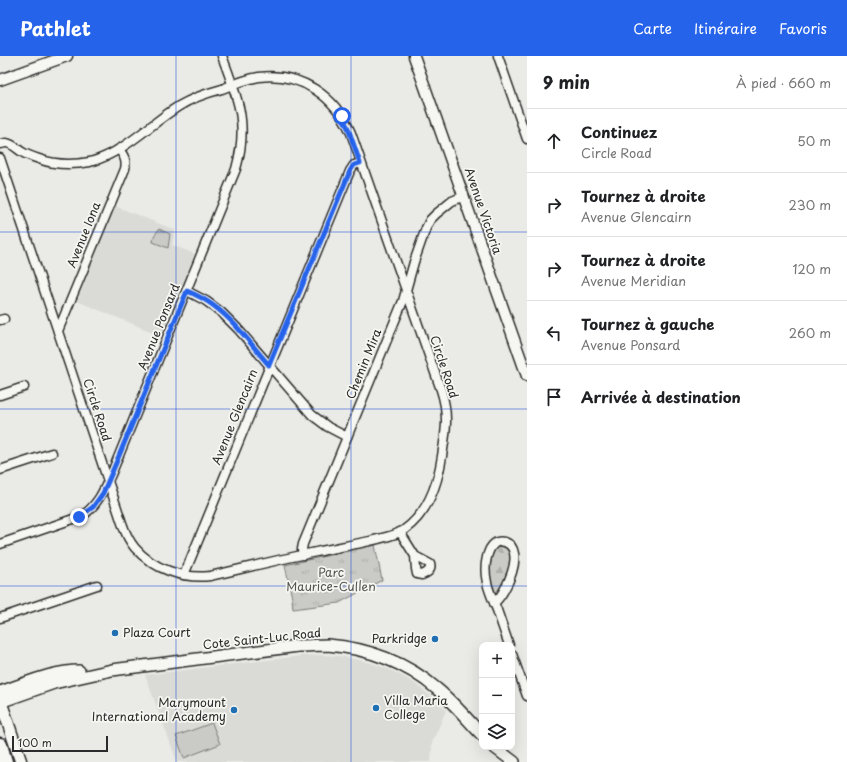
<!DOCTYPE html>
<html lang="fr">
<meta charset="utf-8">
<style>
body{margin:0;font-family:"Playpen Sans",sans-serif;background:#f2f2f2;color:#202124}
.controls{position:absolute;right:12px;bottom:12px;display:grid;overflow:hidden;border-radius:8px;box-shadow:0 4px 16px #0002}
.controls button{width:36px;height:36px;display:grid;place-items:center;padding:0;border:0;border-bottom:1px solid #e0e0e0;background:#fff;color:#202124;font:20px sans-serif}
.scale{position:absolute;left:12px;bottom:10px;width:96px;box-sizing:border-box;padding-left:4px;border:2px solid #2b2b2b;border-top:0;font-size:11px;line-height:14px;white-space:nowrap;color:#2b2b2b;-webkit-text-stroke:3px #f6f6f2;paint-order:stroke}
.stop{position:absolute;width:12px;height:12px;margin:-9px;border:3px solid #2563eb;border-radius:50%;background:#fff}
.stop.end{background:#2563eb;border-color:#fff;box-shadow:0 1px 4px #0008}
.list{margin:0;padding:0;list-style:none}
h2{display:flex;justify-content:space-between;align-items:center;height:52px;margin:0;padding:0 16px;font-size:17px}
h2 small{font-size:13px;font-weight:400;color:#757577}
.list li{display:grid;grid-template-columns:26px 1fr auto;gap:12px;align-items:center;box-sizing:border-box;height:64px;padding:0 16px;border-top:1px solid #e0e0e0}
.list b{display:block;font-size:15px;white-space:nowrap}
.list p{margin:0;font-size:13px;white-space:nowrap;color:#757577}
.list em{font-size:13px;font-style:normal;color:#757577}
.icon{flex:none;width:22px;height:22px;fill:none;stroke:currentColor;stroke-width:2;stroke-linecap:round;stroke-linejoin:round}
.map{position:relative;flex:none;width:527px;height:706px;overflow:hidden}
header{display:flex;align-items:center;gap:24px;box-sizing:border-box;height:56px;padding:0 20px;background:#2563eb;color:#fff}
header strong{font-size:19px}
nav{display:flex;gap:22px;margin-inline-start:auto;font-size:14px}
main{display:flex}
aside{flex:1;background:#fff}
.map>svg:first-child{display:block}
</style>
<header>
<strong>Pathlet</strong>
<nav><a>Carte</a><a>Itinéraire</a><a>Favoris</a></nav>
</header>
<main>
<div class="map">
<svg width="527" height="706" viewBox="0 0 527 706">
<defs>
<pattern id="forest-firs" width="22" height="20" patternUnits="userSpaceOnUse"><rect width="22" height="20" fill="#cacac7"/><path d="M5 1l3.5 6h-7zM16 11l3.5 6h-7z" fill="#aeaeab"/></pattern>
<pattern id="park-tufts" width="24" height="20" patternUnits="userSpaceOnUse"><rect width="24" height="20" fill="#cacac7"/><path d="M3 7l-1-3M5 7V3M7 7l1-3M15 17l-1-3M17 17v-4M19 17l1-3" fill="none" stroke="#aeaeab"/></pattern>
</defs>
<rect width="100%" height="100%" fill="#eaeae6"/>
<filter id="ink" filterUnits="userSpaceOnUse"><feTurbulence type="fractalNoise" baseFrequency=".025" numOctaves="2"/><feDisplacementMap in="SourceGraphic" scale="8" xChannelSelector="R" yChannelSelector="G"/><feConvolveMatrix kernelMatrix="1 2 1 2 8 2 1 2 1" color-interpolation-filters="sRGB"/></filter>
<g filter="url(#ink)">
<!-- built -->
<g fill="#dadad6">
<polygon points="115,150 175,174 172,189 195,198 162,280 77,245"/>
<polygon points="321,599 338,600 359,604 371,607 393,615 413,626 438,646 446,654 432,687 431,706 175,706 177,705 145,619 301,600"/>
</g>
<!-- grass -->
<polygon fill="#cacac7" stroke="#7a7a79" points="212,667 220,688 184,702 176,680"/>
<!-- forest -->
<path fill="url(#forest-firs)" stroke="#7a7a79" d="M 500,490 C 517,493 509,513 505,523 C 502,528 500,534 496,537 L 494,536 C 491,532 491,528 490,524 C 488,512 489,501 496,491 Z"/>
<!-- park -->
<g fill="url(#park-tufts)" stroke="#7a7a79">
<polygon points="159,173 170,178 168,192 153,186 154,180"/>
<polygon points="375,489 382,524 339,547 293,553 292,542 285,509"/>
</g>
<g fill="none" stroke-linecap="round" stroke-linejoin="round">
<!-- minor casing -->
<g stroke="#2b2b2b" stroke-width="11">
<g id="minor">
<polyline points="498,0 527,83"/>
<path d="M 0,88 C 2,88 4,87 6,87 C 12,87 17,93 22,96 C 27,99 33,101 39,103 C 55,109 73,109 90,106 C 124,97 150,68 179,50 C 192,42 207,37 222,33 C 234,28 246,23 259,21 C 301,16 335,40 351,77 L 441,334 C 449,358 446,375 442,400 C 438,427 428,457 404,474 C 395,480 381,482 370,485 C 352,489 334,492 316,496 C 281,503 245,512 210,520 C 183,523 153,513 135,492 C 129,485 125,476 122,467 L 0,102"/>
<polyline points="187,235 206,245 221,256 238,273 312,359 328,371 347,381"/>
<polyline points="0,264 4,263"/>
<path d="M 58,275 L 125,113 C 127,105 124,100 119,93"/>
<polyline points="0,339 24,331"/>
<polyline points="0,414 52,397"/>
<path d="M 400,476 L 415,500 L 416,513 L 417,518 L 422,519 C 427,517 432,514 430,508 L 415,500"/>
<path d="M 0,488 L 82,460 C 99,448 105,432 113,414 L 236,113 C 249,67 238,43 222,0"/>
<polyline points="303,499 302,493 303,488 403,245 414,206 426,172 430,164 436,158 452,145 464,140"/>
<polyline points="184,519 350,115 354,109 361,107"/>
<path d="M 494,547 C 505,539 527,494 505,486 C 501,485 497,485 494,488 C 490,491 488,497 487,501 C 482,521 490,537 497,554 C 501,566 505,577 509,589"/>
<polyline points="0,562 97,529"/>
<polyline points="512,598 527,640"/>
</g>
</g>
<!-- tertiary casing -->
<g stroke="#2b2b2b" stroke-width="13">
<g id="tertiary">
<polyline points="414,0 527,320"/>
<polyline points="0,24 67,0"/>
</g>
</g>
<!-- secondary casing -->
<g stroke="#2b2b2b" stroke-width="14">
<g id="secondary">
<path d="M 0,636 C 25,628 52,615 79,615"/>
<polyline points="0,643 21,706"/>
<path d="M 0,646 L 54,627 L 112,614 L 298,590 C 308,590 318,589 328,589 C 368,592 407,607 437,633 C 454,647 467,663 482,679"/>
<polyline points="494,691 514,706"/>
</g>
</g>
<!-- motorway casing -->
<g stroke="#2b2b2b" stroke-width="17">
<polyline id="motorway" points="0,689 5,706"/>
</g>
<!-- minor -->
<use href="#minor" stroke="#f6f6f2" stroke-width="8"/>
<!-- tertiary -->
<use href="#tertiary" stroke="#f6f6f2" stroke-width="10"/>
<!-- secondary -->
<use href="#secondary" stroke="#f6f6f2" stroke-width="11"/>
<!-- motorway -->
<use href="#motorway" stroke="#f6f6f2" stroke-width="14"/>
</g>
</g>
<g fill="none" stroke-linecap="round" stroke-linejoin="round" filter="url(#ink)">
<!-- route -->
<path stroke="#2563eb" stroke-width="5" d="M 79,461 L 93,451 L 103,437 L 116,407 L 187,235 C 197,239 206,244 214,250 C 236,266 252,290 269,309 L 350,115 L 354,109 L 360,107 L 348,72 L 342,60"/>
</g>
<!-- grid -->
<path fill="none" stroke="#1d4ed8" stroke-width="1" stroke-opacity="0.55" d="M 176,0 L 176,706M 351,0 L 351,706M 0,176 L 527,176M 0,353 L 527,353M 0,530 L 527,530"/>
<!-- markers -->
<g fill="#1f6fb2" stroke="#f6f6f2" stroke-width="1.5">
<circle cx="115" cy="577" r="4"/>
<circle cx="435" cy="583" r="4"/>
<circle cx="376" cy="652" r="4"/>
<circle cx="234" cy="654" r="4"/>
</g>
<g text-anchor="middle" stroke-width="3.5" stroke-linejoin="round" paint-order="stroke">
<!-- street labels -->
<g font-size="12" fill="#2b2b2b" stroke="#f6f6f2">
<text transform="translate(483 155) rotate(71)" y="4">Avenue Victoria</text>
<text transform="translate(84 179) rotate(-68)" y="4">Avenue Iona</text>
<text transform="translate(159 271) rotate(-68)" y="4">Avenue Ponsard</text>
<text transform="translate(364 308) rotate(-68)" y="4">Chemin Mira</text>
<text transform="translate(444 311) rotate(72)" y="4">Circle Road</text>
<text transform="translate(97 354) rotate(72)" y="4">Circle Road</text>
<text transform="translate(235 361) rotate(-68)" y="4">Avenue Glencairn</text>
<text transform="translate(262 583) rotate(-6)" y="4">Cote Saint-Luc Road</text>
</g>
<!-- park labels -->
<g font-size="12" fill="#535352" stroke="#f6f6f2">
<text x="331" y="521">Parc<tspan x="331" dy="14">Maurice-Cullen</tspan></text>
</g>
<!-- poi labels -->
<g font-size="12" fill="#2b2b2b" stroke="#f6f6f2" text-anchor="start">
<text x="123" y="581">Plaza Court</text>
<text x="427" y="587" text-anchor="end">Parkridge</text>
<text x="384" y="649">Villa Maria<tspan x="384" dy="14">College</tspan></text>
<text x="226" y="651" text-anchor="end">Marymount<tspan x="226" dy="14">International Academy</tspan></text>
</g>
</g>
</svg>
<div class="controls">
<button>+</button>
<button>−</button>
<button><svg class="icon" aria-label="layers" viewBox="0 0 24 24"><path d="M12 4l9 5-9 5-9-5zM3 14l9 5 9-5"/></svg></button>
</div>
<div class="scale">100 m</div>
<div class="stop" style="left:342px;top:60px"></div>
<div class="stop end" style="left:79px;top:461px"></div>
</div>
<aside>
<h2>9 min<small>À pied · 660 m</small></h2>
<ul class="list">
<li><svg class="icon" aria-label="ahead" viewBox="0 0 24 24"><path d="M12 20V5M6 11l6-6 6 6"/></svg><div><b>Continuez</b><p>Circle Road</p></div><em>50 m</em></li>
<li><svg class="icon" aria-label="right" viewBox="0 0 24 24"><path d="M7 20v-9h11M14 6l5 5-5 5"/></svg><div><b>Tournez à droite</b><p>Avenue Glencairn</p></div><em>230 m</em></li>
<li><svg class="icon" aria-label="right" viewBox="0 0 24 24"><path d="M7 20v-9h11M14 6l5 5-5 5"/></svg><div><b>Tournez à droite</b><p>Avenue Meridian</p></div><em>120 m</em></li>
<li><svg class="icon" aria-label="left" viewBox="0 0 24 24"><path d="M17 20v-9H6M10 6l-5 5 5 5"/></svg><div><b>Tournez à gauche</b><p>Avenue Ponsard</p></div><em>260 m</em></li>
<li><svg class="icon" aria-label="arrive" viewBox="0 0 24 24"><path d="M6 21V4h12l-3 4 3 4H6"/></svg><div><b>Arrivée à destination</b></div></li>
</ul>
</aside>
</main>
